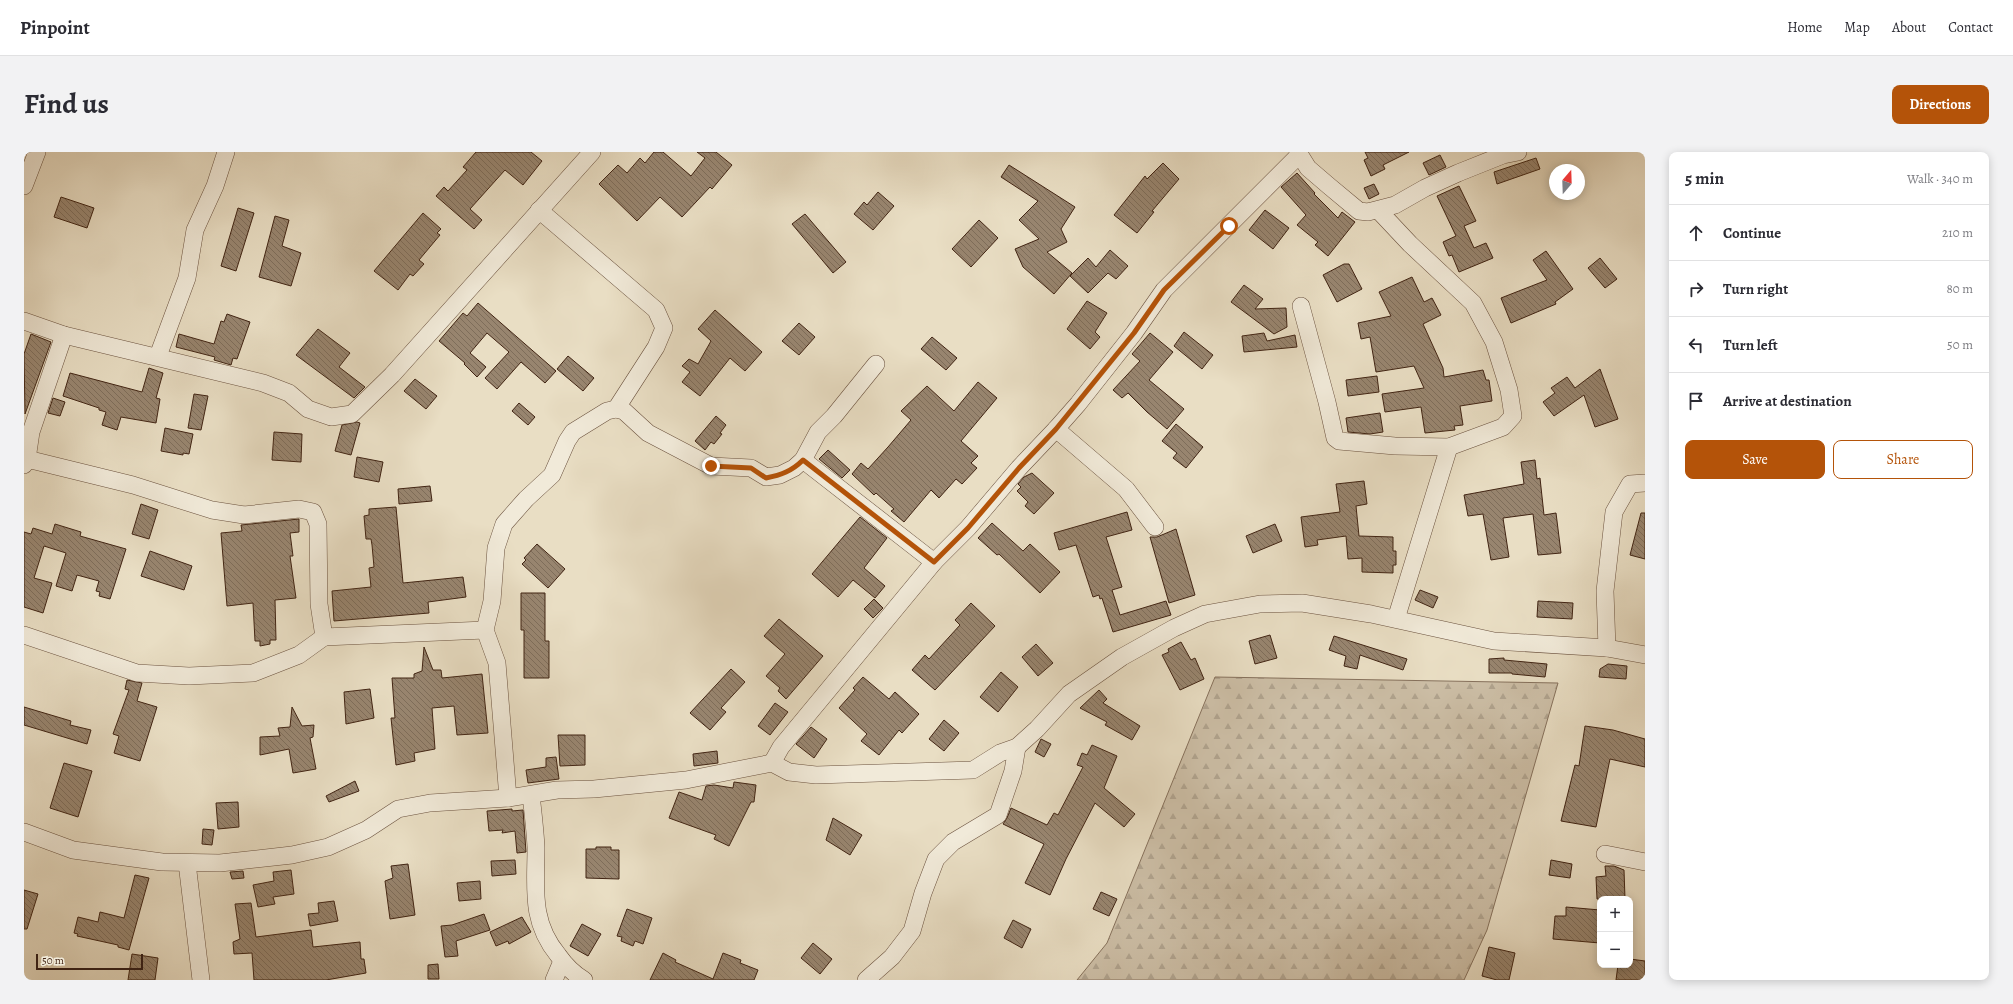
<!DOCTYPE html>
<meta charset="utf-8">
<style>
body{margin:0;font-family:Alegreya,serif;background:#f2f2f3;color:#2b2b33}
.controls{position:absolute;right:12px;bottom:12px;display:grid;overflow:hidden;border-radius:8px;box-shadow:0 2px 10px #0003}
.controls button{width:36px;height:36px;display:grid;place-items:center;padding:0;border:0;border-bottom:1px solid #e1e1e2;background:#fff;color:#2b2b33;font:20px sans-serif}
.compass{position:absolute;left:1525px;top:12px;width:36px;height:36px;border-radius:50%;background:#fff;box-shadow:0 2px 10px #0003;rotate:19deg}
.scale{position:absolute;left:12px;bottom:10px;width:107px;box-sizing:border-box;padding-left:4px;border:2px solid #412413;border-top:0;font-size:11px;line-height:14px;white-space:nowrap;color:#412413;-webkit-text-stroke:3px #f1ead9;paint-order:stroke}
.stop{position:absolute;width:12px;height:12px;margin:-9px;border:3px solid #b45309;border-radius:50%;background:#fff}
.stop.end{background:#b45309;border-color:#fff;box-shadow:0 1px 4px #0008}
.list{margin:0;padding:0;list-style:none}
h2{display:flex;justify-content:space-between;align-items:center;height:52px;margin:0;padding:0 16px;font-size:17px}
h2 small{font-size:13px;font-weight:400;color:#7c7c81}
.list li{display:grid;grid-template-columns:26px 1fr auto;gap:12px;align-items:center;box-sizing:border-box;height:56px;padding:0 16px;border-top:1px solid #e1e1e2}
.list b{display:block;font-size:15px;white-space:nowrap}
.list em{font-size:13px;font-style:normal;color:#7c7c81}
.actions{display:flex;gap:8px;padding:12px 16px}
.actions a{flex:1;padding:9px 0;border:1px solid #b45309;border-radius:8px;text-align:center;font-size:14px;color:#b45309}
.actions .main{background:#b45309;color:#fff}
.icon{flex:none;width:22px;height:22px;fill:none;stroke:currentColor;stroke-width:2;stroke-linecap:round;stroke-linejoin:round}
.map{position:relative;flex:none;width:1621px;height:828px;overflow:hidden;border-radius:8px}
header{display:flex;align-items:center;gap:24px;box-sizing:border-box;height:56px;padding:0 20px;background:#fff;border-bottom:1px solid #e1e1e2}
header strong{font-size:19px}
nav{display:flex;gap:22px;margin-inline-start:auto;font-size:14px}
.intro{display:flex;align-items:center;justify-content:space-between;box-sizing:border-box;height:96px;padding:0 24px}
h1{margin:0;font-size:28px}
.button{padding:10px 18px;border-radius:8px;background:#b45309;color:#fff;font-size:14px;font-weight:700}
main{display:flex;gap:24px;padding:0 24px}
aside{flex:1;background:#fff;border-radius:8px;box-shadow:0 2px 10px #0003}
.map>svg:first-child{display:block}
</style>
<header>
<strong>Pinpoint</strong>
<nav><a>Home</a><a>Map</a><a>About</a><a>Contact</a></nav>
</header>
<div class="intro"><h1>Find us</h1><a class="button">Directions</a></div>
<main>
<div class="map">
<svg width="1621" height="828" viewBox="0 0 1621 828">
<defs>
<pattern id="forest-firs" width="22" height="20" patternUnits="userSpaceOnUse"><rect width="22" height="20" fill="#ccbea6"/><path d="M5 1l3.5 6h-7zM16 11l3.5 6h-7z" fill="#b0a38e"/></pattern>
<pattern id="building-back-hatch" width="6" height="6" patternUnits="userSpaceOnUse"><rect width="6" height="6" fill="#98856f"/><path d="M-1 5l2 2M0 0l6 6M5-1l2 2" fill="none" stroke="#7e6d5a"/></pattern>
</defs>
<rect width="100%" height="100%" fill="#e9dec4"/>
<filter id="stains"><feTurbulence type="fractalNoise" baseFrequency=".005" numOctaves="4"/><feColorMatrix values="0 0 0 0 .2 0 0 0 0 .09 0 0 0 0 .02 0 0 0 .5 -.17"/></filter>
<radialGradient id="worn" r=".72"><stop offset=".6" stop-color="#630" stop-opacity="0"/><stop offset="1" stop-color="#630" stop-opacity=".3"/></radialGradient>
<!-- forest -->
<polygon fill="url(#forest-firs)" stroke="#86715c" points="1191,525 1534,531 1463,778 1440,828 1053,828 1083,791"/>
<!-- building -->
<g fill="url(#building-back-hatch)" stroke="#412413">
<polygon points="452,0 507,0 518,9 499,33 481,18 446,57 458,68 450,77 412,44 420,35 424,39 443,18 439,15"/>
<polygon points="630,0 639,0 667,24 681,6 673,0 692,0 708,13 688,37 686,35 658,65 636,45 613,69 575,32 594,13 603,21 616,6 621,11"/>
<polygon points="1341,0 1385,0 1359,13 1361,17 1347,24 1340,8 1344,6"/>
<polygon points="1416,3 1422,15 1405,23 1399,11"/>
<polygon points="1512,6 1516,17 1473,32 1470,20"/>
<polygon points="1139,11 1155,27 1128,59 1130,60 1113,81 1090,63 1121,24 1123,27"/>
<polygon points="985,13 1051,55 1037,77 1043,90 1023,100 1048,121 1030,142 999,115 991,97 1015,87 995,68 1014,49 977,25"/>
<polygon points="1273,21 1291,41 1290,42 1314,66 1318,60 1331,70 1304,104 1291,93 1294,90 1273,73 1282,63 1257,35"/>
<polygon points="1350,32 1355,42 1345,47 1340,36"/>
<polygon points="1435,34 1452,69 1440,74 1450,96 1462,91 1469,106 1435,120 1428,103 1425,104 1419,90 1432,84 1413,44"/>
<polygon points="854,40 870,54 849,78 830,62 840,50 843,53"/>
<polygon points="37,45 70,56 63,76 30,65"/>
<polygon points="214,56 230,61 212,119 197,114"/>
<polygon points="1241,58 1265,76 1249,97 1225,78"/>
<polygon points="399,61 417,77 413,81 416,83 395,108 400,112 389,124 386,122 374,138 350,119"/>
<polygon points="781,62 822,110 809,121 768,72"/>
<polygon points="251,64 265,68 258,94 277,101 267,134 235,125"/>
<polygon points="955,68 974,86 947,115 928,97"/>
<polygon points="1086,98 1104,114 1092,127 1084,121 1064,141 1046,124 1064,106 1072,115"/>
<polygon points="1522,99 1549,137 1531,150 1532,152 1487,171 1477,146 1523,128 1509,108"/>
<polygon points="1576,106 1593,127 1581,136 1564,116"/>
<polygon points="1320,112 1325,112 1338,137 1313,150 1299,123"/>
<polygon points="1388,125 1400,150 1408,146 1417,163 1399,172 1419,216 1420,225 1459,218 1462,228 1465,228 1468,249 1436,254 1439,273 1430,274 1431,278 1401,281 1397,255 1361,260 1358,242 1400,236 1390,214 1352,220 1346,185 1337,187 1334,171 1367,164 1355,140"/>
<polygon points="1220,133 1239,147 1231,157 1262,156 1263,175 1250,182 1207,150"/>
<polygon points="1063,149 1083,161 1071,180 1076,185 1066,197 1043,177"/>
<polygon points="454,151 532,219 521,231 497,210 473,237 461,226 485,200 463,181 446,201 462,215 453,225 440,212 441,211 415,189 439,161 443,164"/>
<polygon points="691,158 738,200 721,219 706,206 676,244 658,230 666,220 658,214 665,207 674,212 687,189 674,177"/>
<polygon points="203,162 226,170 213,207 209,206 207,213 190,208 191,205 152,195 155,182 190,192 197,169 200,170"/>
<polygon points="775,171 791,185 775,203 758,189"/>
<polygon points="294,177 326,201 315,215 341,235 330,246 272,203"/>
<polygon points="1160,180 1189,203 1178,217 1150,194"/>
<polygon points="1126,181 1149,200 1125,228 1160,257 1143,277 1123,260 1104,241 1098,246 1089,238 1116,209 1108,202"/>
<polygon points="1240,181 1243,189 1271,183 1273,195 1220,200 1218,184"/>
<polygon points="7,182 27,190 1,262 0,202"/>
<polygon points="908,185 933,206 922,218 897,197"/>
<polygon points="544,204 570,226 559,239 533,217"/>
<polygon points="125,216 139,221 132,246 136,247 132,271 97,265 93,278 78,273 82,260 75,258 75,256 39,244 46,221 118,240"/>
<polygon points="1576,217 1594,267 1571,275 1560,243 1530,264 1519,250 1531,241 1527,236 1543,225 1551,236"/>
<polygon points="1353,224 1355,240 1324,244 1322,228"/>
<polygon points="391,227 413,244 402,257 380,239"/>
<polygon points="954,230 973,246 937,289 954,304 947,311 953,316 938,332 932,327 915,346 907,338 880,370 867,359 870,357 852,341 850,343 828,322 837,311 844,317 864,295 887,268 877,259 903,234 930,259"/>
<polygon points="170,242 184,244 177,278 164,276"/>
<polygon points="29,246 41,250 36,264 24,261"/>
<polygon points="495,251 511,265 504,273 488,259"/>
<polygon points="1356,261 1359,280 1346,282 1324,280 1322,266"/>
<polygon points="692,264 702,273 696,281 698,282 690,292 687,290 681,298 671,289"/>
<polygon points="333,270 336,271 327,303 311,299 318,273"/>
<polygon points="1152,272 1179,295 1162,316 1149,306 1153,301 1138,289"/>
<polygon points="141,276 169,282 165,302 159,301 159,303 137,299"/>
<polygon points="250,280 278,282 277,310 248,308"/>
<polygon points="804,298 826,318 818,326 795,307"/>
<polygon points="333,305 359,310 355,330 330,325"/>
<polygon points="1511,308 1513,327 1516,326 1520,363 1532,361 1537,401 1514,403 1509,362 1479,366 1485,405 1467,408 1459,362 1444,364 1440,343 1500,332 1497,310"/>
<polygon points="1008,321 1030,341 1010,362 1001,354 1004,350 993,339 997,335 994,332 1000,325"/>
<polygon points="1340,329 1343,352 1332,354 1335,384 1369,385 1369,399 1372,399 1372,413 1369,413 1369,421 1338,420 1338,406 1324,407 1322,384 1293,388 1294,393 1281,395 1277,365 1316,360 1312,332"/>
<polygon points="406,334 408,349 375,352 374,337"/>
<polygon points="117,352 134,358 125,387 108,382"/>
<polygon points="372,355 379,431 439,425 442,445 404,450 405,461 310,469 308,439 347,435 345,416 350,415 348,393 347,387 342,387 340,364 345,363 345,357"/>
<polygon points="1103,360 1108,378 1082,385 1098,435 1088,438 1096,463 1142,449 1147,463 1089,480 1078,446 1076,447 1075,443 1069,445 1052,393 1035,398 1030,381"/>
<polygon points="1617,361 1621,361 1621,407 1606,403"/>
<polygon points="836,365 863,386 840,416 861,434 851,446 829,428 814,445 788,422"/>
<polygon points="275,367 275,380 266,381 269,404 266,404 272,446 251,448 252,488 246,488 246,492 236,494 236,489 231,489 229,451 203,454 197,381 218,379 217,373"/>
<polygon points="968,371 999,399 1006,392 1036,420 1016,441 975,402 973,403 954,386"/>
<polygon points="31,372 57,380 56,384 102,397 86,447 75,444 76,440 72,439 75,429 53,423 48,439 32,434 42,401 20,394 10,426 28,431 19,461 0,455 0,380 7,382 9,376 28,382"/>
<polygon points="1251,372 1258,389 1229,401 1222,384"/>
<polygon points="1152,377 1171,443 1145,451 1126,385 1133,385"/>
<polygon points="513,392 541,417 524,436 498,412 502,408 500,406"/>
<polygon points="126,399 168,414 160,438 117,424"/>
<polygon points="1396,438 1414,445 1409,456 1391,448"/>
<polygon points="497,441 521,441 521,489 525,489 525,526 500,526 500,478 497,478"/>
<polygon points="850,447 859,456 849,466 840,457"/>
<polygon points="1514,449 1549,451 1548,467 1513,465"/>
<polygon points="947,451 971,474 911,538 888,518 901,503 905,507 936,473 931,468"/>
<polygon points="755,467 799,504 762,547 754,539 756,536 742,524 761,502 740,484"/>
<polygon points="1246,483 1253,506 1231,512 1225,489"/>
<polygon points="1310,484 1383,507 1379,518 1336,503 1333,517 1320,514 1322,504 1305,498"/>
<polygon points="1157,490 1167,508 1171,506 1180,527 1156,538 1138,503 1145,500 1144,497"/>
<polygon points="1012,492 1029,511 1014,524 998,505"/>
<polygon points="400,495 409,518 417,518 418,526 458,522 464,581 433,583 430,554 408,556 411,597 390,601 391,609 372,613 367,566 371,566 368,526 390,526 390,522 398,519"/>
<polygon points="1480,506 1480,508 1523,512 1521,525 1488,522 1488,521 1465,521 1465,507"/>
<polygon points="1584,512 1603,514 1602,527 1575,525 1576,517"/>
<polygon points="707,517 721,530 697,556 702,560 686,578 666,561"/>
<polygon points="977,520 994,535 974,560 956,545"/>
<polygon points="839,525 865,547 871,540 895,562 878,581 875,578 855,603 837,589 843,582 815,556 831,538 829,536"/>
<polygon points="103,528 118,531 113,549 133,555 116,609 90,601 95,584 89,582 105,538 101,537"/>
<polygon points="346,537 350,566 322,572 320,540"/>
<polygon points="1075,538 1083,547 1079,551 1116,574 1108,588 1081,573 1083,570 1056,556"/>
<polygon points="751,551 764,560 746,583 734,574"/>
<polygon points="0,555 47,569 46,573 67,578 63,592 0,573"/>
<polygon points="268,555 278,574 290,573 289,585 286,586 292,617 269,621 265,597 236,603 236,585 256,584 254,576 266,575"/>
<polygon points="920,568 935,581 920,599 905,587"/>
<polygon points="1561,574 1589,578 1621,587 1621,615 1586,607 1572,675 1537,669 1551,613 1555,614"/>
<polygon points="787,575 803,587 790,606 772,592"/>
<polygon points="534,583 561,583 561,613 536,614"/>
<polygon points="1017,587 1027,592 1020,605 1011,600"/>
<polygon points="1068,593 1093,604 1080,636 1111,662 1100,675 1071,651 1042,707 1026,743 1001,731 1020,692 979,672 983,666 987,656 1023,673 1030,661 1034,663 1059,615 1053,613 1058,601 1063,603"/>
<polygon points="693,599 694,611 670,614 669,602"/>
<polygon points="532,605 535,627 504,631 502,618 522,615 522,606"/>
<polygon points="40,611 68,619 54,665 26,656"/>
<polygon points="331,629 335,639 305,650 302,644"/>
<polygon points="710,630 732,633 730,650 727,650 705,694 690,687 692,683 645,666 655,640 678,648 682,634 690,633 709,636"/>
<polygon points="214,650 215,675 194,677 192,651"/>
<polygon points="488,657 488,659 499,658 502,700 493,701 491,679 478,681 479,678 465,679 463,659"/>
<polygon points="809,666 838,683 826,703 802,688"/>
<polygon points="179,677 190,678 188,693 178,692"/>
<polygon points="572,695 587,695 587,698 595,698 595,727 562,726 562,697 572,697"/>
<polygon points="491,708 492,722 468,724 467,709"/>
<polygon points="1527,708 1548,712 1546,726 1525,723"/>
<polygon points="384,712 391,763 366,767 361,729 369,726 367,714"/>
<polygon points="1581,714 1590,714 1600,718 1601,747 1573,747 1572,725 1582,724"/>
<polygon points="267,718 270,742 249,745 251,752 234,755 229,733 250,729 249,720"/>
<polygon points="219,719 220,726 208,727 206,720"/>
<polygon points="111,723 125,726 105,798 94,795 94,793 53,784 54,782 50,781 54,765 74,770 76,760 100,766"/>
<polygon points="456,729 457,747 435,749 433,731"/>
<polygon points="0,738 14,742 3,777 0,777"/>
<polygon points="1077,740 1093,747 1085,764 1069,757"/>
<polygon points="310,749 314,769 286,774 284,762 295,761 294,751"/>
<polygon points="227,751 232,785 287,778 289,795 336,790 337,807 340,807 342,821 302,828 230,828 228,801 210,802 209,790 216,787 211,752"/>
<polygon points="1542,755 1576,758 1576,791 1529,787 1531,764 1542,764"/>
<polygon points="603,757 628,766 619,792 611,789 609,794 597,789 598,785 593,784"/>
<polygon points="460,762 466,778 432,789 434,804 421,805 417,774 428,773"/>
<polygon points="498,765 507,780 485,792 484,789 472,794 466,780"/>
<polygon points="989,768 1007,777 998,796 980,786"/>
<polygon points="558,772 577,782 564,804 546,794"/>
<polygon points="789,791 808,807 796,822 777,806"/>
<polygon points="1465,795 1491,801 1485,828 1473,828 1458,824"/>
<polygon points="639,801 652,808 651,810 689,827 699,801 717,808 716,811 734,818 730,828 626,828"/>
<polygon points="108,802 134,806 131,828 104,828"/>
<polygon points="1606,807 1621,809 1621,828 1592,828 1594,813 1606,813"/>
<polygon points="414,812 415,827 404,827 404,813"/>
</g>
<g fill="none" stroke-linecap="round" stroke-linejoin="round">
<!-- minor casing -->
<g stroke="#6b523f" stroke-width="18">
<g id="minor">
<polyline points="1274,0 1284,16 1305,34 1335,59 1344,60 1371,53 1401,36 1434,21 1479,3 1494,0"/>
<polyline points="0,34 13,0"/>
<polyline points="515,58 632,158 640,176 632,195 592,257"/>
<polyline points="1277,154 1303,250 1311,286 1315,289 1371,294 1425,295 1479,275 1489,264 1485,238 1470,190 1449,151 1386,92 1355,59"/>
<polyline points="0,169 40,183 239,231 265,241 284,257 307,265 328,262 368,223 568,0"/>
<polyline points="134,204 163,126 171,78 191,34 202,0"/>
<polyline points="1032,277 1102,337 1131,375"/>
<polyline points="3,307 7,280 40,183"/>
<polyline points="779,308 910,410"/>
<polyline points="0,313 3,307 109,333 188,358 220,363 275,357 289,360 294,372 295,452 300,485 461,478"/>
<polyline points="1372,467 1425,295"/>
<polyline points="0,483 113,521 165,524 229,521 275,503 300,485"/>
<polyline points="1583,496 1581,439 1590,360 1606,332 1621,331"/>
<polyline points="748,611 757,595 910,410 944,376 995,316 1032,277 1054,252 1110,181 1140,138 1275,3"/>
<path d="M 507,643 C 509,660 511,677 512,695 C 512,736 506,769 534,803 C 541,813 550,822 560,828"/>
<polyline points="484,646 473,511 461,478 468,449 472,396 480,372 502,347 528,323 543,289 549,280 583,259 592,257 600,259 624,281 687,314 727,316 742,325 756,323 770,316 779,308 794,280 810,264 852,212"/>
<polyline points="0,680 49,698 138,710 196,711 268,703 304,695 342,678 374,657 406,651 484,646 533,638 570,637 662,628 748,611 765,620 792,623 949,618 976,601 993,595 1013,577 1045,542 1098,505 1150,476 1181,462 1236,452 1278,451 1347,462 1470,489 1583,496 1621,503"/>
<polyline points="1581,702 1621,710"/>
<polyline points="163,711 177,828"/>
<polyline points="530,828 538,809"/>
<polyline points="842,828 868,805 888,779 899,741 912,707 929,690 974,663 989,619 993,595"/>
</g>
</g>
<!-- minor -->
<use href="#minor" stroke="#f1ead9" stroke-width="17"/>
</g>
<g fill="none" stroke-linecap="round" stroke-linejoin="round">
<!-- route -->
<path stroke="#b45309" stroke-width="5" d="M 687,314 L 727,316 L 742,326 C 757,323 768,319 779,308 L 910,410 L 944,376 L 995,316 L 1032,277 L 1110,181 L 1140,138 L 1205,74"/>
</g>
<rect width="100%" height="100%" filter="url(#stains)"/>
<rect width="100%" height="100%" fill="url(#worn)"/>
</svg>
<div class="controls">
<button>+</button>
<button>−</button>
</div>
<svg class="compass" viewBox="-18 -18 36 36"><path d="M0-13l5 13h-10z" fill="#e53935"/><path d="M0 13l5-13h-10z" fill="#7c7c81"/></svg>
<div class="scale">50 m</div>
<div class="stop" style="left:1205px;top:74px"></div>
<div class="stop end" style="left:687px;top:314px"></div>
</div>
<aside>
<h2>5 min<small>Walk · 340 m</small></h2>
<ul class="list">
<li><svg class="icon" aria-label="ahead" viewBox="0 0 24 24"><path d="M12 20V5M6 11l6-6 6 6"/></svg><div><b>Continue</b></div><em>210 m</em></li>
<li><svg class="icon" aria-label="right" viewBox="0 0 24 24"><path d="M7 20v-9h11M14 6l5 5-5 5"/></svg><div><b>Turn right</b></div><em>80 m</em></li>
<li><svg class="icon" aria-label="left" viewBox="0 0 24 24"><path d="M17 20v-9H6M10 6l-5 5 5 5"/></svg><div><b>Turn left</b></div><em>50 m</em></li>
<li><svg class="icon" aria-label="arrive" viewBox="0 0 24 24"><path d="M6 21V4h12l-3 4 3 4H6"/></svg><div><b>Arrive at destination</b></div></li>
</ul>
<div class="actions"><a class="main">Save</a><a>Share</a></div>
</aside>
</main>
